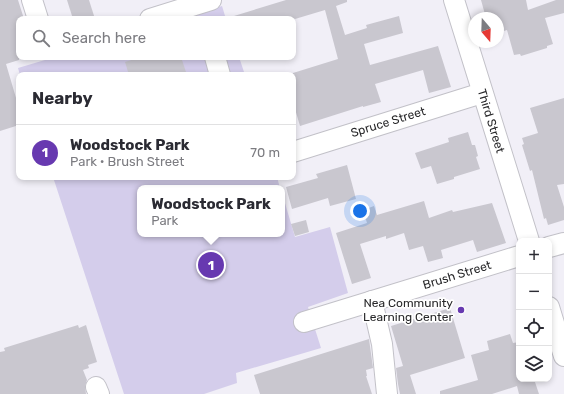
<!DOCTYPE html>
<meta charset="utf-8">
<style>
body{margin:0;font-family:Rubik,sans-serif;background:#f7f7f7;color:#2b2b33}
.controls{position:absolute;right:12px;bottom:12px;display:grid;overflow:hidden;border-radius:8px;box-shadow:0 2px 6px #0003}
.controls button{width:36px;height:36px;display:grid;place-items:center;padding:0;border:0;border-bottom:1px solid #e1e1e2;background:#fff;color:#2b2b33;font:20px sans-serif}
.compass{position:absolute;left:468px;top:12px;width:36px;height:36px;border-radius:50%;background:#fff;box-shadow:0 2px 6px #0003;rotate:161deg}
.you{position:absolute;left:360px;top:211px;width:14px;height:14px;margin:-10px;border:3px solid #fff;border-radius:50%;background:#1a73e8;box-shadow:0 0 0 6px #1a73e833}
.badge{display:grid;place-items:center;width:26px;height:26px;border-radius:50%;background:#6739b0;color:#fff;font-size:13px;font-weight:700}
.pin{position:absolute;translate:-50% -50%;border:2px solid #fff;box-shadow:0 1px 4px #0006}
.popup{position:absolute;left:137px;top:185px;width:148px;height:52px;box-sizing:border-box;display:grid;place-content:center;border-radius:8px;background:#fff;filter:drop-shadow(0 1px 3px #0005);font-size:13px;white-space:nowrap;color:#7c7c81}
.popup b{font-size:15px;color:#2b2b33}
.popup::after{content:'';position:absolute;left:50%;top:100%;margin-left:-8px;border:8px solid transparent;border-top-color:#fff}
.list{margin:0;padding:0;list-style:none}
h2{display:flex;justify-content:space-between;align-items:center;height:52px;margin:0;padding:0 16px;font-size:17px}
h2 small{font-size:13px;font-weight:400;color:#7c7c81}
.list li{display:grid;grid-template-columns:26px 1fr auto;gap:12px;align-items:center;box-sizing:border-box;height:56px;padding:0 16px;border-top:1px solid #e1e1e2}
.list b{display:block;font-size:15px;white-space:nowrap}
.list p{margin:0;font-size:13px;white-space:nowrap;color:#7c7c81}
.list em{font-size:13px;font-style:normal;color:#7c7c81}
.icon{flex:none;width:22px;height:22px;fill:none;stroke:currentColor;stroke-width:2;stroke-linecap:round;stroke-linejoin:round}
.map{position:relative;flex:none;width:564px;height:394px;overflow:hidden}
.search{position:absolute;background:#fff;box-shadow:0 2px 6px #0003;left:16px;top:16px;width:280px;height:44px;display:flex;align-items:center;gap:10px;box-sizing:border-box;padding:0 14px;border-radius:8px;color:#7c7c81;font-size:15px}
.panel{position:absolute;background:#fff;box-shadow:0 2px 6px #0003;left:16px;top:72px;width:280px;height:108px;border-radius:8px}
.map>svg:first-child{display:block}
</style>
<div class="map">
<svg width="564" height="394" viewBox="0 0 564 394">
<rect width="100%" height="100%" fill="#f1eff7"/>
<!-- green -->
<g fill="#d4cdeb">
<polygon points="222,6 226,19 184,19"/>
<polygon points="55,57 239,57 245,75 20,75 18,68"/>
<polygon points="53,177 277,177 280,188 140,188 140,234 282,234 282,193 295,237 330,227 348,293 308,307 321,348 236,373 237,383 204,394 124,394"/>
</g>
<!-- building -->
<g fill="#c9c7cf">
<polygon points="0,0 18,0 24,19 19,19 19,60 6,64 19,108 19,125 0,131"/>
<polygon points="67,0 89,0 95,19 73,19"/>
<polygon points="286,0 347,0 347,2 336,6 345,35 367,28 366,25 399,16 403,33 364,44 370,65 438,46 451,87 429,93 423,70 375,84 381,102 363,107 363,106 300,126 293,102 293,73 338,59 325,10 295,19 234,19 234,16"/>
<polygon points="481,0 526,0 528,10 556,0 564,0 564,13 545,18 553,44 547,46 547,48 521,56 520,54 514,55 507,30 498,33 498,18 486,18"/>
<polygon points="141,57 181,57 187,75 129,75 125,62"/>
<polygon points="564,98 564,184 557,185 564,207 564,220 548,225 546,218 544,219 532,170 530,171 522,145 524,144 522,138 538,133 530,108"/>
<polygon points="468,132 472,145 475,145 478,156 476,157 480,169 454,177 454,179 437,184 431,166 421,169 415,153 449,142 448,138"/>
<polygon points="347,165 356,199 330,206 328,198 292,209 286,187 318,178 316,174"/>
<polygon points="424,201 429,218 452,210 453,212 492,203 506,243 477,252 473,240 441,250 443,258 428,262 423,246 409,250 404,233 386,239 386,236 360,244 371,278 352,284 336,233 367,223 363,210 374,206 377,215"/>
<polygon points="306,220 309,232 295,236 291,224"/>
<polygon points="450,308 465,358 410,375 416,394 400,394 398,384 396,368 403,366 391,326"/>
<polygon points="78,325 79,328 86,325 97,362 88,365 89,368 83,370 87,380 85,386 86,394 0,394 0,352 5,351 4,348"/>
<polygon points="510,334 513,343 519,342 519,379 534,379 539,394 519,394 517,386 492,394 440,394 440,391 478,380 471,355 489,350 487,341"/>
<polygon points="369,339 373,368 366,370 367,376 366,376 372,394 260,394 254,375"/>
</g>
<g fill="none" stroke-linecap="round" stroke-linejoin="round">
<!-- minor casing -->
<g stroke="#c2c1c8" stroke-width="22">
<g id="minor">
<polyline points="32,0 38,19"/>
<polyline points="454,0 529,241"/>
<polyline points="150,19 211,0"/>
<polyline points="215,57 220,75"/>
<polyline points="293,152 482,93"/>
<polyline points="549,247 564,243"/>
<polyline points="372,301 382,344 387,394"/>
<polyline points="549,307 564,356"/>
<polyline points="304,322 519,256"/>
<polyline points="96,387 99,394"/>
</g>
</g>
<!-- minor -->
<use href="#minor" stroke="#fff" stroke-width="20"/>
</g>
<!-- markers -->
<circle fill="#6739b0" stroke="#fff" stroke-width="1.5" cx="461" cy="310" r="4"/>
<g text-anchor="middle" stroke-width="3.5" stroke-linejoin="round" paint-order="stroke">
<!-- street labels -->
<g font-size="12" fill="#28282a" stroke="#fff">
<text transform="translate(491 121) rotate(73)" y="4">Third Street</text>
<text transform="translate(388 122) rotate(-17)" y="4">Spruce Street</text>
<text transform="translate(457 275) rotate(-17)" y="4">Brush Street</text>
</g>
<!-- poi labels -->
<g font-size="12" fill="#28282a" stroke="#fff" text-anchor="end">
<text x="453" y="307">Nea Community<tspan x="453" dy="14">Learning Center</tspan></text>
</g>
</g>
</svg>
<div class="controls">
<button>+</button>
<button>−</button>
<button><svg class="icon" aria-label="locate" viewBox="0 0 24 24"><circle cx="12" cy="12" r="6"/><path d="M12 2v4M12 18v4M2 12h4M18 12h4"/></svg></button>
<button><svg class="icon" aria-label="layers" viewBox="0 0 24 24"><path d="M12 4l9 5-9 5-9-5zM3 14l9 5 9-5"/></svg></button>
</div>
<svg class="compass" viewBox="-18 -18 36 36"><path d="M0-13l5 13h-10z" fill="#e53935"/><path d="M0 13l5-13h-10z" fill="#7c7c81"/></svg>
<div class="you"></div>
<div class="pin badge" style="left:211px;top:265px">1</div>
<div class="popup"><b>Woodstock Park</b>Park</div>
<div class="search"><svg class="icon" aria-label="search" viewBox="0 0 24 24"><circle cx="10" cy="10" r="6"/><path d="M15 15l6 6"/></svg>Search here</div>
<section class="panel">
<h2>Nearby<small></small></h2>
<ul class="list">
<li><span class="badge">1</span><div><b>Woodstock Park</b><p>Park · Brush Street</p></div><em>70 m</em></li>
</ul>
</section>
</div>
